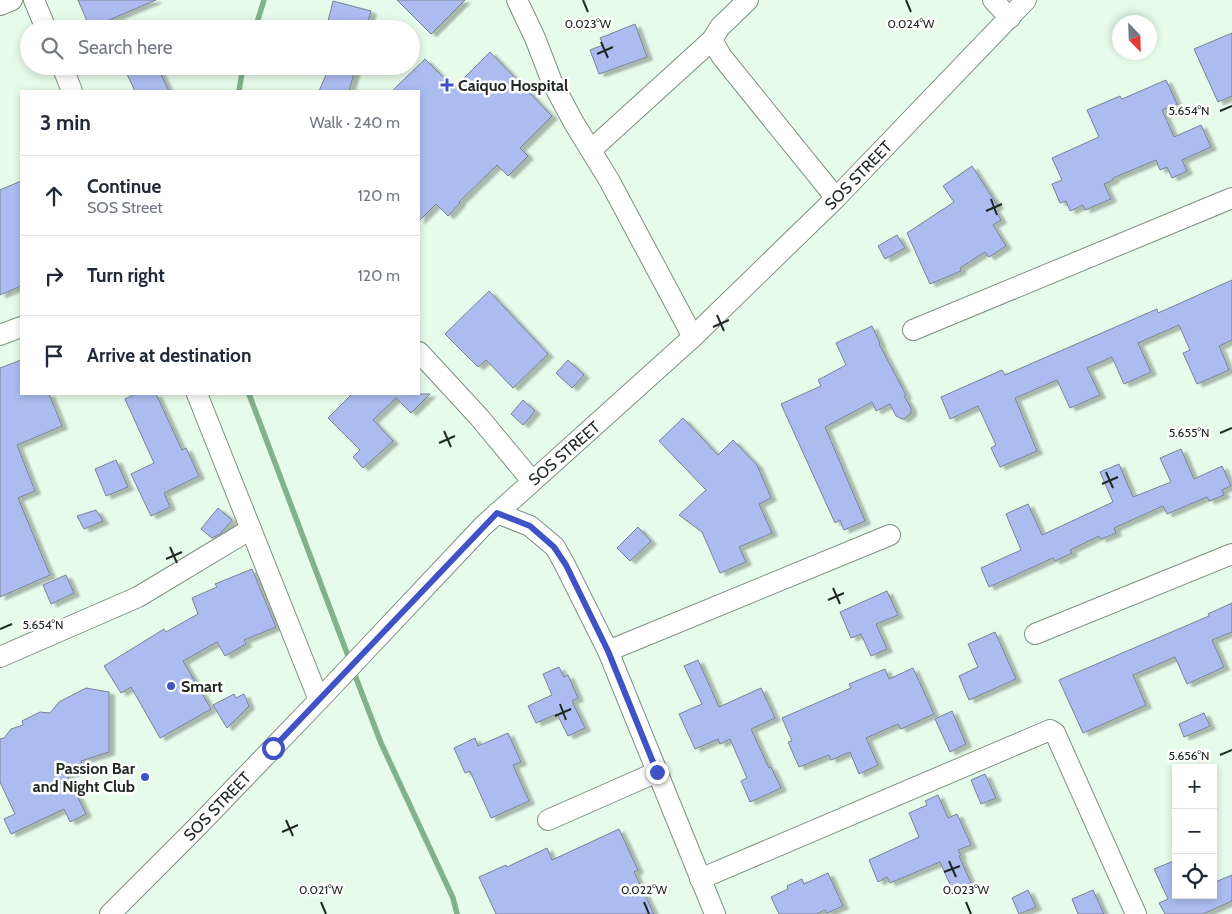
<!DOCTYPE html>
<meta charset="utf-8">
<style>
body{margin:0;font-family:Cabin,sans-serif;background:#f2f2f3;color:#1f2937}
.controls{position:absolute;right:15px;bottom:15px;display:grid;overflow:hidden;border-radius:0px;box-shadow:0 2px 8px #0003}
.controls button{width:45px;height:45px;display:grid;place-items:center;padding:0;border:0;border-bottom:1px solid #e0e1e3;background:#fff;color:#1f2937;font:25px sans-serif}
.compass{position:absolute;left:1112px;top:15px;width:45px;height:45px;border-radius:50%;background:#fff;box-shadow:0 2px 8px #0003;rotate:157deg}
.stop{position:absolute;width:15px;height:15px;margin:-11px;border:4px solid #3f52c6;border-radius:50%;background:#fff}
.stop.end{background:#3f52c6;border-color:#fff;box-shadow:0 1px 5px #0008}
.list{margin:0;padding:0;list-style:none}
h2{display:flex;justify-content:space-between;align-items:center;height:65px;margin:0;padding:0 20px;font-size:21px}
h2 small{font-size:16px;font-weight:400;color:#747a83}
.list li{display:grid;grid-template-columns:32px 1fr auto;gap:15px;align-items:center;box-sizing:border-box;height:80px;padding:0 20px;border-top:1px solid #e0e1e3}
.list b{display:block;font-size:19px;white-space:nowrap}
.list p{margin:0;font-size:16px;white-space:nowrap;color:#747a83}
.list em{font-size:16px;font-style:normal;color:#747a83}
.icon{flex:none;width:28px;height:28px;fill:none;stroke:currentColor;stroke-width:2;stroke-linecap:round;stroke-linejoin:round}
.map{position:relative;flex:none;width:1232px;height:914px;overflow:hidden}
.search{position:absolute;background:#fff;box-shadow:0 2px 8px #0003;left:20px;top:20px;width:400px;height:55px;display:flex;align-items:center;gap:12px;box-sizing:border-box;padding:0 18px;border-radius:28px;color:#747a83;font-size:19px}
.panel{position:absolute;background:#fff;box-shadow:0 2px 8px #0003;left:20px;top:90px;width:400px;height:305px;border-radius:0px}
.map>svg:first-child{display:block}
</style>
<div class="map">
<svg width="1232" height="914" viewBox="0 0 1232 914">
<defs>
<filter id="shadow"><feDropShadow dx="5.5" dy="3" stdDeviation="1" flood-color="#0004"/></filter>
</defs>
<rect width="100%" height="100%" fill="#e7fbea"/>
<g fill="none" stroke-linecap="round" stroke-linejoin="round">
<!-- stream -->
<g stroke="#81b28b" stroke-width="5.5">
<polyline points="255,29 264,0"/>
<polyline points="239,91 243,66"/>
<polyline points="249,394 350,661"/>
<polyline points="353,670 381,743 453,898 457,914"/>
</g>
</g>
<!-- building -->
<g fill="#acbcf0" stroke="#7b8195" filter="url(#shadow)">
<polygon points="78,0 156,0 90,28"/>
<polygon points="397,0 465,0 431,34"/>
<polygon points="333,1 371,11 366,29 326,29"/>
<polygon points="635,24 647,57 599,74 590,50 603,45 600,38"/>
<polygon points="1232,33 1232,96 1218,102 1194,49"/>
<polygon points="490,52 552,116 520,148 528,156 508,176 497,165 459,202 460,203 448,216 436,204 419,221 419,91 392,91 425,59 454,88"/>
<polygon points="123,66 157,66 169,91 135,91"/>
<polygon points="330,66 356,66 349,91 319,91"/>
<polygon points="1166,80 1177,104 1162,110 1174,137 1201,125 1211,147 1182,160 1187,171 1172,178 1167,167 1160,170 1156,160 1113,178 1113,180 1104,184 1111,199 1085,210 1083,205 1070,211 1066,201 1060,203 1052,184 1062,180 1052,158 1099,137 1087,110 1120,96 1122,99"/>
<polygon points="972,166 998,206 994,208 1001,220 993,225 1006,246 989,257 985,252 960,268 961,271 930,284 907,233 954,202 943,186"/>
<polygon points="21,181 21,286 0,295 0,190"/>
<polygon points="897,235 905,248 885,259 878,246"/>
<polygon points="1232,280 1232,340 1219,346 1229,370 1197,384 1183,353 1190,350 1179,325 1138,343 1151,372 1124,384 1112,357 1087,368 1100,395 1070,408 1057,380 1015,398 1037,451 1000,467 991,448 996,445 978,406 950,419 941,397 1002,370 1005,375 1157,309 1158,313"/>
<polygon points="489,291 548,354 513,388 486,360 478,367 445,334"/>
<polygon points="872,326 880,343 879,344 906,395 904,396 911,408 911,413 904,419 900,418 896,416 890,404 876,411 872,402 825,427 865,521 844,530 840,520 835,523 781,404 821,386 818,380 846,365 836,343"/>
<polygon points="21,360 21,394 49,394 62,426 17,445 35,491 18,498 50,575 0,597 0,368"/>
<polygon points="568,360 584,375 572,388 556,373"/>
<polygon points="135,394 156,394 182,450 186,448 199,476 164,493 170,507 151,516 131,474 154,463 125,399"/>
<polygon points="352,394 430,394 411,413 396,398 373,420 393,441 363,468 353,457 360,450 328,418"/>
<polygon points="523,400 535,411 523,425 511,414"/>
<polygon points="683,418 718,455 733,440 757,465 771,498 759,504 772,533 739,547 746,562 720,573 702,532 679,515 706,490 659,441"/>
<polygon points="1181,449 1194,479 1222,466 1231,486 1222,490 1224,495 1209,501 1207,497 1167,514 1163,506 1114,528 1116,533 1101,539 1099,536 1070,550 1072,553 1055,561 1053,558 989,587 981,568 1021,550 1006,514 1028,504 1042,535 1113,502 1100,472 1119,464 1133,497 1171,482 1160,458"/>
<polygon points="116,460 128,487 106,496 95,469"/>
<polygon points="218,508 232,520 220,534 212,538 201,529"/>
<polygon points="96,510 103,521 84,529 77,516"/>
<polygon points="638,527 651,541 630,561 617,548"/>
<polygon points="252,569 276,627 244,640 246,644 225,656 217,642 183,661 211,709 160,738 131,687 121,693 104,666 164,629 166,632 198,614 192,598 217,587 215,584"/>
<polygon points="66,575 74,593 51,604 43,585"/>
<polygon points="887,591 898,615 876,624 887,649 871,656 861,634 851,638 840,612"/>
<polygon points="1232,603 1232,632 1212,640 1224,667 1187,684 1175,657 1133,675 1146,705 1083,733 1059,680 1209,616 1208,614"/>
<polygon points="995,632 1016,679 969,700 959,676 978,667 968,644"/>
<polygon points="698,660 719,707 761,688 775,718 751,729 769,768 771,767 781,788 750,802 741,781 747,778 730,739 720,744 718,739 695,749 679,714 702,704 684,666"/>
<polygon points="559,667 564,677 568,675 578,698 572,701 585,728 568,736 557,714 536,723 528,706 552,695 543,674"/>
<polygon points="913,668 934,714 901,729 898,724 866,738 878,765 859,774 850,752 831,760 829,755 799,767 788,742 792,741 782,718 851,688 849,684 885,669 889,679"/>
<polygon points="86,688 109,692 109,752 81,761 84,769 67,775 86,814 70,822 64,809 11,834 4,819 15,814 0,782 0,739 4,738 11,729 23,725 22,721 40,712 50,713 59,702"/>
<polygon points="234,694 236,698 244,694 249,706 227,728 213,705"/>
<polygon points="952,711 966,744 950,752 935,719"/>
<polygon points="1204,713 1210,726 1184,737 1179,724"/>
<polygon points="508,733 521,762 513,765 529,801 491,818 470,771 465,773 454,748 475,738 478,746"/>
<polygon points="985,774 996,798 981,804 971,780"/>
<polygon points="938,795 948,818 957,814 971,845 958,850 961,855 959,856 971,883 953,891 940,862 890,883 887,877 878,882 869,860 919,837 909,813 927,805 925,801"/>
<polygon points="619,829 638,870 634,872 654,914 496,914 479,877 506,865 507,867 547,848 552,860"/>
<polygon points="1176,860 1176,895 1213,895 1213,883 1232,875 1232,901 1203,914 1165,914 1159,903 1168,899 1154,869"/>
<polygon points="828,873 843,906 827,913 825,910 816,914 779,914 771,897 788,889 787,886 802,879 804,884"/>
<polygon points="1028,890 1036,907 1019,914 1012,898"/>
<polygon points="1093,890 1104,914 1078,914 1072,899"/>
</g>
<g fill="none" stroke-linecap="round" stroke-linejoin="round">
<!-- minor casing -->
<g stroke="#7e9081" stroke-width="22">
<g id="minor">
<polyline points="34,0 46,29"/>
<polyline points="517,0 535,38 552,82 574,123 609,180 693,337"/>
<polyline points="993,0 1010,18"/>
<polyline points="0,5 12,0"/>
<polyline points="712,40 722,57 836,198"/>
<polyline points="62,66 72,91"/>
<polyline points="591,150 712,40 720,27 748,0"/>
<polyline points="913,330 1232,198"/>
<polyline points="0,335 21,327"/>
<polyline points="419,352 479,417 532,481"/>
<polyline points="197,394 319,700"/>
<polyline points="497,513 530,526 555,547 565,565 608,651 715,914"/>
<polyline points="1035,634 1232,554"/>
<polyline points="608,651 890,535"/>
<polyline points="0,657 138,597 251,529"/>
<polyline points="548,820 657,772"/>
<polyline points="700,879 1050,730 1055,733 1136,914"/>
<polyline points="110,914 196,828 319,700 483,526 693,337 836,198 1026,0"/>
</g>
</g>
<!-- minor -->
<use href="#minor" stroke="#fff" stroke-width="20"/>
</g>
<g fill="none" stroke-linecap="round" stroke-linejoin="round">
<!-- route -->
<polyline stroke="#3f52c6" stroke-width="6" points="273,748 497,513 530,526 554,547 566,565 608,651 657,772"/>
</g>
<!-- ticks -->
<path fill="none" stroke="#212923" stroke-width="2" d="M 583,0 L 588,12M 906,0 L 911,12M 601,42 L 608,58M 597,54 L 613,47M 1220,111 L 1232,106M 991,199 L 997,215M 986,211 L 1002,204M 717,315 L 724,331M 713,327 L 729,320M 444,431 L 451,447M 1220,433 L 1232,428M 439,443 L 455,436M 1106,472 L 1113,488M 1102,484 L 1118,477M 170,547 L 177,563M 166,559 L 182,552M 833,588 L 840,604M 828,600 L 844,593M 0,629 L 12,624M 560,704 L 566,720M 555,716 L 571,709M 1220,755 L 1232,750M 286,820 L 293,836M 282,832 L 298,825M 949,861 L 956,877M 944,872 L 960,866M 321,902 L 326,914M 644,902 L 649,914M 966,902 L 971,914"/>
<!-- markers -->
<g fill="#3f52c6" stroke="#fff" stroke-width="2">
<path d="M444.5 77.5h5v5h5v5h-5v5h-5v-5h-5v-5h5z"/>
<circle cx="171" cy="686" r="5"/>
<circle cx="145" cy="777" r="5"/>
</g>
<g text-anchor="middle" stroke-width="5" stroke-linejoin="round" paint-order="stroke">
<!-- poi labels -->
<g font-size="16" font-weight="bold" fill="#212923" stroke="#fff" text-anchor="start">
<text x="458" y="91">Caiquo Hospital</text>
<text x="181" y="692">Smart</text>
<text x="135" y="774" text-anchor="end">Passion Bar<tspan x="135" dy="18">and Night Club</tspan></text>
</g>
<!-- street labels -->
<g font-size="16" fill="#212923" stroke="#fff">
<text transform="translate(858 175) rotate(-46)" y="6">SOS STREET</text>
<text transform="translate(564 453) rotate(-41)" y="6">SOS STREET</text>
<text transform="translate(217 806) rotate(-46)" y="6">SOS STREET</text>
</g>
</g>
<g font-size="12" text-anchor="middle" fill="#212923" stroke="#fff" stroke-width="5" stroke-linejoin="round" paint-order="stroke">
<text x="588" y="28">0.023°W</text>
<text x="911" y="28">0.024°W</text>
<text x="1189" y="115">5.654°N</text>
<text x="1189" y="437">5.655°N</text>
<text x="43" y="629">5.654°N</text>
<text x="1189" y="760">5.656°N</text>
<text x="321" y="894">0.021°W</text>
<text x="644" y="894">0.022°W</text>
<text x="966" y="894">0.023°W</text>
</g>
</svg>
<div class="controls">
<button>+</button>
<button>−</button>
<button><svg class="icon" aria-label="locate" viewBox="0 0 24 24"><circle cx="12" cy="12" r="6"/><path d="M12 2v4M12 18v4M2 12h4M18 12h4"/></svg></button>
</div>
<svg class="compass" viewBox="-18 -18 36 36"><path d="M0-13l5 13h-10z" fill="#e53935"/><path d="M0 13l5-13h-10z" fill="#747a83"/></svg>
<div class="stop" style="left:273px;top:748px"></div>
<div class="stop end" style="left:657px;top:772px"></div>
<div class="search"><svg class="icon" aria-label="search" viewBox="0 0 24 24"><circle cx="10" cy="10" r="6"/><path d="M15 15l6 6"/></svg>Search here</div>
<section class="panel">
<h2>3 min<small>Walk · 240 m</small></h2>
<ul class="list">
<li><svg class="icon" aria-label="ahead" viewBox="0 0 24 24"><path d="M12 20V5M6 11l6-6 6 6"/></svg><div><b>Continue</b><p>SOS Street</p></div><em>120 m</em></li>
<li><svg class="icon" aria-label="right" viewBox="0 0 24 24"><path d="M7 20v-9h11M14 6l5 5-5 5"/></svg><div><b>Turn right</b></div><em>120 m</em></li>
<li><svg class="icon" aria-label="arrive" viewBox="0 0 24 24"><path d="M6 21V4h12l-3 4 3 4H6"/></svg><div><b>Arrive at destination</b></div></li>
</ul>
</section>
</div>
